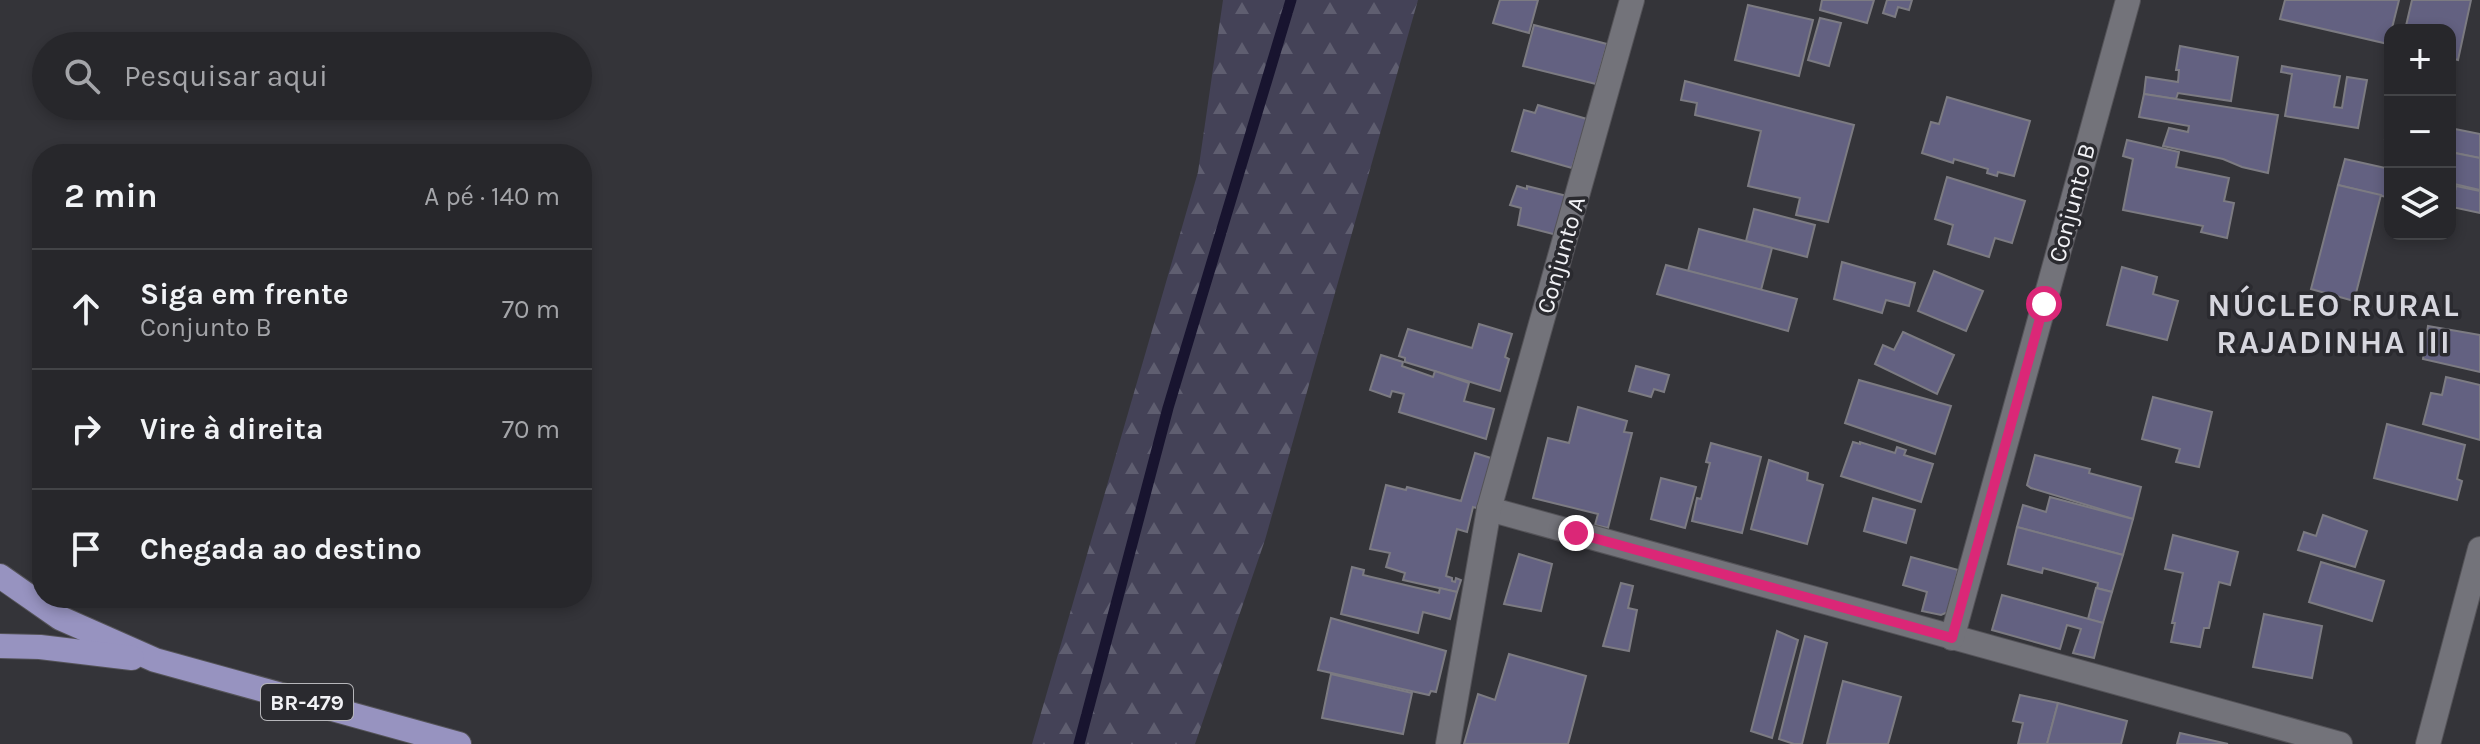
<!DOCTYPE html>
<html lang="pt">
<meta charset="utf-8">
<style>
body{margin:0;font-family:Karla,sans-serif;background:#333337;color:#f1f3f6}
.controls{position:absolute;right:24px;top:24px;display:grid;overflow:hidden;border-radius:16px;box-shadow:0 4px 12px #0003}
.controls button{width:72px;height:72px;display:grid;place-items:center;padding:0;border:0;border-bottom:2px solid #434447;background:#27272b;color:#f1f3f6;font:40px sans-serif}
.stop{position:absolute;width:24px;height:24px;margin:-18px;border:6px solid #db2777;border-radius:50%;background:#fff}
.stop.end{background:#db2777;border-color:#fff;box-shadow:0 2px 8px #0008}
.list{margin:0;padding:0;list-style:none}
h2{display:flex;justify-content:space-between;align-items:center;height:104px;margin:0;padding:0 32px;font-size:34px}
h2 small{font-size:26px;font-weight:400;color:#a4a5a9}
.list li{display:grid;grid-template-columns:52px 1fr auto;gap:24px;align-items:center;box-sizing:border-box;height:120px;padding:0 32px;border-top:2px solid #434447}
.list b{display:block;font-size:30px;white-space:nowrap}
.list p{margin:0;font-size:26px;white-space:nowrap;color:#a4a5a9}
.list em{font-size:26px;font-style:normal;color:#a4a5a9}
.icon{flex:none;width:44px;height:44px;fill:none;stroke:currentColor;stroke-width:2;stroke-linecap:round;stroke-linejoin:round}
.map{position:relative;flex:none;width:2480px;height:744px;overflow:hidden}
.search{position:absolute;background:#27272b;box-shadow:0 4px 12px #0003;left:32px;top:32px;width:560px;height:88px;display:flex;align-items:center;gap:20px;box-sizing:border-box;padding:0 28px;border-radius:44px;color:#a4a5a9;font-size:30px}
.panel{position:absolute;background:#27272b;box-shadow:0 4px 12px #0003;left:32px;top:144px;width:560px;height:464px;border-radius:32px}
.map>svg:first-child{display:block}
</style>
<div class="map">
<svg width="2480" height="744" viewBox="0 0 2480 744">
<defs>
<pattern id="forest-firs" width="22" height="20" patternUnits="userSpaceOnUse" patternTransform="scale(2)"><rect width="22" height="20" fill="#444257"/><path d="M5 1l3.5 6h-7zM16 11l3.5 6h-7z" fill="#5f5e70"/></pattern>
</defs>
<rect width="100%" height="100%" fill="#343439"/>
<!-- forest -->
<polygon fill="url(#forest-firs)" points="1223,0 1418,0 1265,540 1195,744 1032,744 1198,172"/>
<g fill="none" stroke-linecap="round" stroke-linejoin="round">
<!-- stream -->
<polyline stroke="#18142f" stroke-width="11" points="1079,744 1168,408 1291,0"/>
</g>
<!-- building -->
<g fill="#636181" stroke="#7c7b82" stroke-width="2">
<polygon points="1500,0 1538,0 1529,33 1493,23"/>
<polygon points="1822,0 1874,0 1867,23 1820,10"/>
<polygon points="1887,0 1912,0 1909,10 1898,7 1895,17 1883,13"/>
<polygon points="2285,0 2399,0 2388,44 2280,19"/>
<polygon points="2412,0 2471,0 2458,60 2450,58 2450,30 2405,30"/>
<polygon points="1748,5 1813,20 1799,76 1735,60"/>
<polygon points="1820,18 1841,23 1829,66 1808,60"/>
<polygon points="1534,25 1607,44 1596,84 1523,66"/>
<polygon points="2180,46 2238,57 2231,101 2178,93 2176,99 2144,94 2146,77 2178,82 2179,70 2176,70"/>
<polygon points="2282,66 2340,76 2334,107 2342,108 2347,77 2367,80 2358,128 2285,116 2292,74 2281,72"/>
<polygon points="1685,81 1854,125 1828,222 1796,215 1800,198 1748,186 1761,131 1695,115 1697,103 1681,100"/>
<polygon points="2144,94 2278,115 2268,173 2242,167 2223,159 2163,146 2169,128 2188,132 2189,126 2139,117"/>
<polygon points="1947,97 2030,121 2014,176 1998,172 1997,176 1987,173 1988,169 1954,159 1953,163 1922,153 1931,122 1939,124"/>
<polygon points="1538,105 1587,119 1572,168 1512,151 1524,110 1535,113"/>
<polygon points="2390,113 2390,140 2385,139"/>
<polygon points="2455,129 2480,134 2480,158 2450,152"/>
<polygon points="2127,140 2179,152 2176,167 2229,178 2224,201 2234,203 2227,238 2201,232 2203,226 2123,210 2133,159 2123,156"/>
<polygon points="2450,152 2480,158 2480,190 2450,183"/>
<polygon points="2345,159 2390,169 2390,198 2338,185"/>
<polygon points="1947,177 2025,201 2012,243 1995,238 1989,257 1948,244 1953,225 1935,219"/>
<polygon points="2338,185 2381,195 2354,301 2311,289"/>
<polygon points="1517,186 1527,189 1527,186 1567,196 1557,235 1518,225 1521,208 1510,205"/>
<polygon points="2456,186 2480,191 2480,213 2452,207"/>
<polygon points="1754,209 1815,225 1807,257 1746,241"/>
<polygon points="1699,229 1772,248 1761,290 1688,271"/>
<polygon points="1842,262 1915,283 1909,306 1886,300 1882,313 1834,299"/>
<polygon points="1666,265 1797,299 1788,331 1657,294"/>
<polygon points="2122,267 2157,277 2153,294 2178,301 2167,340 2107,325"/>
<polygon points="1934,271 1983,291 1966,331 1918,311"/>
<polygon points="1479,324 1512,334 1505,357 1509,359 1500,391 1405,362 1405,358 1399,356 1408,329 1472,348"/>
<polygon points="2428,326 2480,335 2480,372 2423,359"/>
<polygon points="1903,332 1954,355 1937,394 1875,364 1883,345 1894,350"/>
<polygon points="1381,355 1403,362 1402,366 1433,377 1435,371 1469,383 1464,401 1494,409 1486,439 1399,412 1404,394 1392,391 1390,397 1370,390"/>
<polygon points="1636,366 1669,375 1664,392 1654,389 1651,397 1629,391"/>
<polygon points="2446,377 2480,385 2480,440 2423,424 2431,393 2442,395"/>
<polygon points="1859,380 1951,406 1935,454 1845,423"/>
<polygon points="2153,397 2212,412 2199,467 2176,462 2180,449 2142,439"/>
<polygon points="1578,407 1627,421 1624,432 1632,433 1608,528 1595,525 1598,514 1533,498 1548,438 1569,443"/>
<polygon points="2387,424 2465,445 2457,479 2462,481 2457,500 2374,478"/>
<polygon points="1853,442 1860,444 1860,442 1895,453 1897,447 1906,450 1904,455 1933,464 1921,502 1841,476"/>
<polygon points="1711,443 1761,457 1742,533 1692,521 1697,498 1701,499 1710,463 1706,462"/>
<polygon points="1475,453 1494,459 1480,509 1473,507 1467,532 1457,529 1446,576 1452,578 1452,581 1455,582 1456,578 1461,580 1457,592 1403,580 1405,573 1386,567 1390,553 1370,549 1386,485 1406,490 1407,487 1461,501"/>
<polygon points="2035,455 2090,469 2089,473 2141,487 2133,519 2031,488 2027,485"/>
<polygon points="1769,460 1808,473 1807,480 1823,485 1807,544 1751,529"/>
<polygon points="1661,478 1696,487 1685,528 1651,519"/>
<polygon points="2050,497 2133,519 2123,555 2017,527 2023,505 2046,512"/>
<polygon points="1873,498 1915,510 1906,543 1864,531"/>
<polygon points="2323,515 2367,531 2355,567 2298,550 2304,532 2316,536"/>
<polygon points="2017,527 2123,555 2112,592 2097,588 2098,583 2043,568 2042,573 2008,564"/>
<polygon points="2173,535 2238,552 2230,585 2219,582 2209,628 2204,628 2200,647 2171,642 2175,623 2172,623 2183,573 2165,569"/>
<polygon points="1519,554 1552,564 1541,611 1504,604"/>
<polygon points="1911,557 1958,570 1948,612 1941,615 1922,611 1927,592 1903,585"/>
<polygon points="2321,562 2384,581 2372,621 2309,602"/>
<polygon points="1352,567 1364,570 1363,575 1439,593 1440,588 1457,592 1450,619 1423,612 1418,633 1341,614"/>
<polygon points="1621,583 1633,586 1628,608 1637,610 1629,651 1603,646"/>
<polygon points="2096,588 2112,592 2103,623 2088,619"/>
<polygon points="2002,595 2103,623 2094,658 2073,653 2081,629 2067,625 2060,649 1992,630"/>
<polygon points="2264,614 2322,626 2312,678 2253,667"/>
<polygon points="1331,618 1446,651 1436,692 1431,691 1429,695 1318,670"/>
<polygon points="1777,631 1798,640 1772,738 1751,731"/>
<polygon points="1805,636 1827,643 1802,744 1794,744 1779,739"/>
<polygon points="1509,654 1586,676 1568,744 1464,744 1478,694 1495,700"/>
<polygon points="1331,674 1412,693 1403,734 1322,718"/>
<polygon points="1843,681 1901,697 1888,744 1827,744"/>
<polygon points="2020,695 2058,703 2047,744 2018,744 2023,723 2013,721"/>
<polygon points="2058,703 2127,721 2121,744 2047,744"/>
<polygon points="2180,733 2228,744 2177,744"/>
</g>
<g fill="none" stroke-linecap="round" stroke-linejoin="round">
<!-- minor casing -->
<g stroke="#545358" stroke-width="26">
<g id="minor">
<polyline points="1489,509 2340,744"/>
<polyline points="1952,638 2128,0"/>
<polyline points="1448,744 1489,509 1632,0"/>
<polyline points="2428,744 2480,549"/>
</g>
</g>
<!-- major casing -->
<g stroke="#545358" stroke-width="26">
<g id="major">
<polyline points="0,576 60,618 155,660 459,744"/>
<polyline points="0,646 40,647 132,658"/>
</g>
</g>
<!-- minor -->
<use href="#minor" stroke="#73737a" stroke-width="24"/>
<!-- major -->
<use href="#major" stroke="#9793c0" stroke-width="24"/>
</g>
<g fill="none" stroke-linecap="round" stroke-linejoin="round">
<!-- route -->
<polyline stroke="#db2777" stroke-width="10" points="1576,533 1952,638 2044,304"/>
</g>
<g text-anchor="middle" stroke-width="7" stroke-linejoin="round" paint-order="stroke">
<!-- shield labels -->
<rect fill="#2a2a2f" stroke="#b6b6ba" stroke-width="2" x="261" y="684" width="92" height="36" rx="6"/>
<g font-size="22" font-weight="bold" fill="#f2f2f6">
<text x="307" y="710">BR-479</text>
</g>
<!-- street labels -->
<g font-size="24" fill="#f2f2f6" stroke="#2a2a2f">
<text transform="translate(2072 203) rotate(-75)" y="8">Conjunto B</text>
<text transform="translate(1561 255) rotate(-74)" y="8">Conjunto A</text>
</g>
<!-- district labels -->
<g font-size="32" font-weight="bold" letter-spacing="2" fill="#d6d6de" stroke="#2a2a2f">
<text x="2334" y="316">NÚCLEO RURAL<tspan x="2334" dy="37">RAJADINHA III</tspan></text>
</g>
</g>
</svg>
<div class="controls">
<button>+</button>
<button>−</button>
<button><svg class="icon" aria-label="layers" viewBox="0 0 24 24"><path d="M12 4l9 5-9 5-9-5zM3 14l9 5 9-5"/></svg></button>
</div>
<div class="stop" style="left:2044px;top:304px"></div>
<div class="stop end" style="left:1576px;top:533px"></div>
<div class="search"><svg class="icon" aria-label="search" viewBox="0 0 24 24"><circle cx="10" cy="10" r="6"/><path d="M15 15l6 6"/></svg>Pesquisar aqui</div>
<section class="panel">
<h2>2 min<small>A pé · 140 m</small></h2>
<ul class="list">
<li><svg class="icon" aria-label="ahead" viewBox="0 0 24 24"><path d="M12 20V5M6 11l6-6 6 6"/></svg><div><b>Siga em frente</b><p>Conjunto B</p></div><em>70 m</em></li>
<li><svg class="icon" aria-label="right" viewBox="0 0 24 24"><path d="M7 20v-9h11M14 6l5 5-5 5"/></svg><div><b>Vire à direita</b></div><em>70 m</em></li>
<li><svg class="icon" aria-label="arrive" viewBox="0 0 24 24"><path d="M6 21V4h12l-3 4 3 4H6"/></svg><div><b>Chegada ao destino</b></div></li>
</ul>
</section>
</div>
